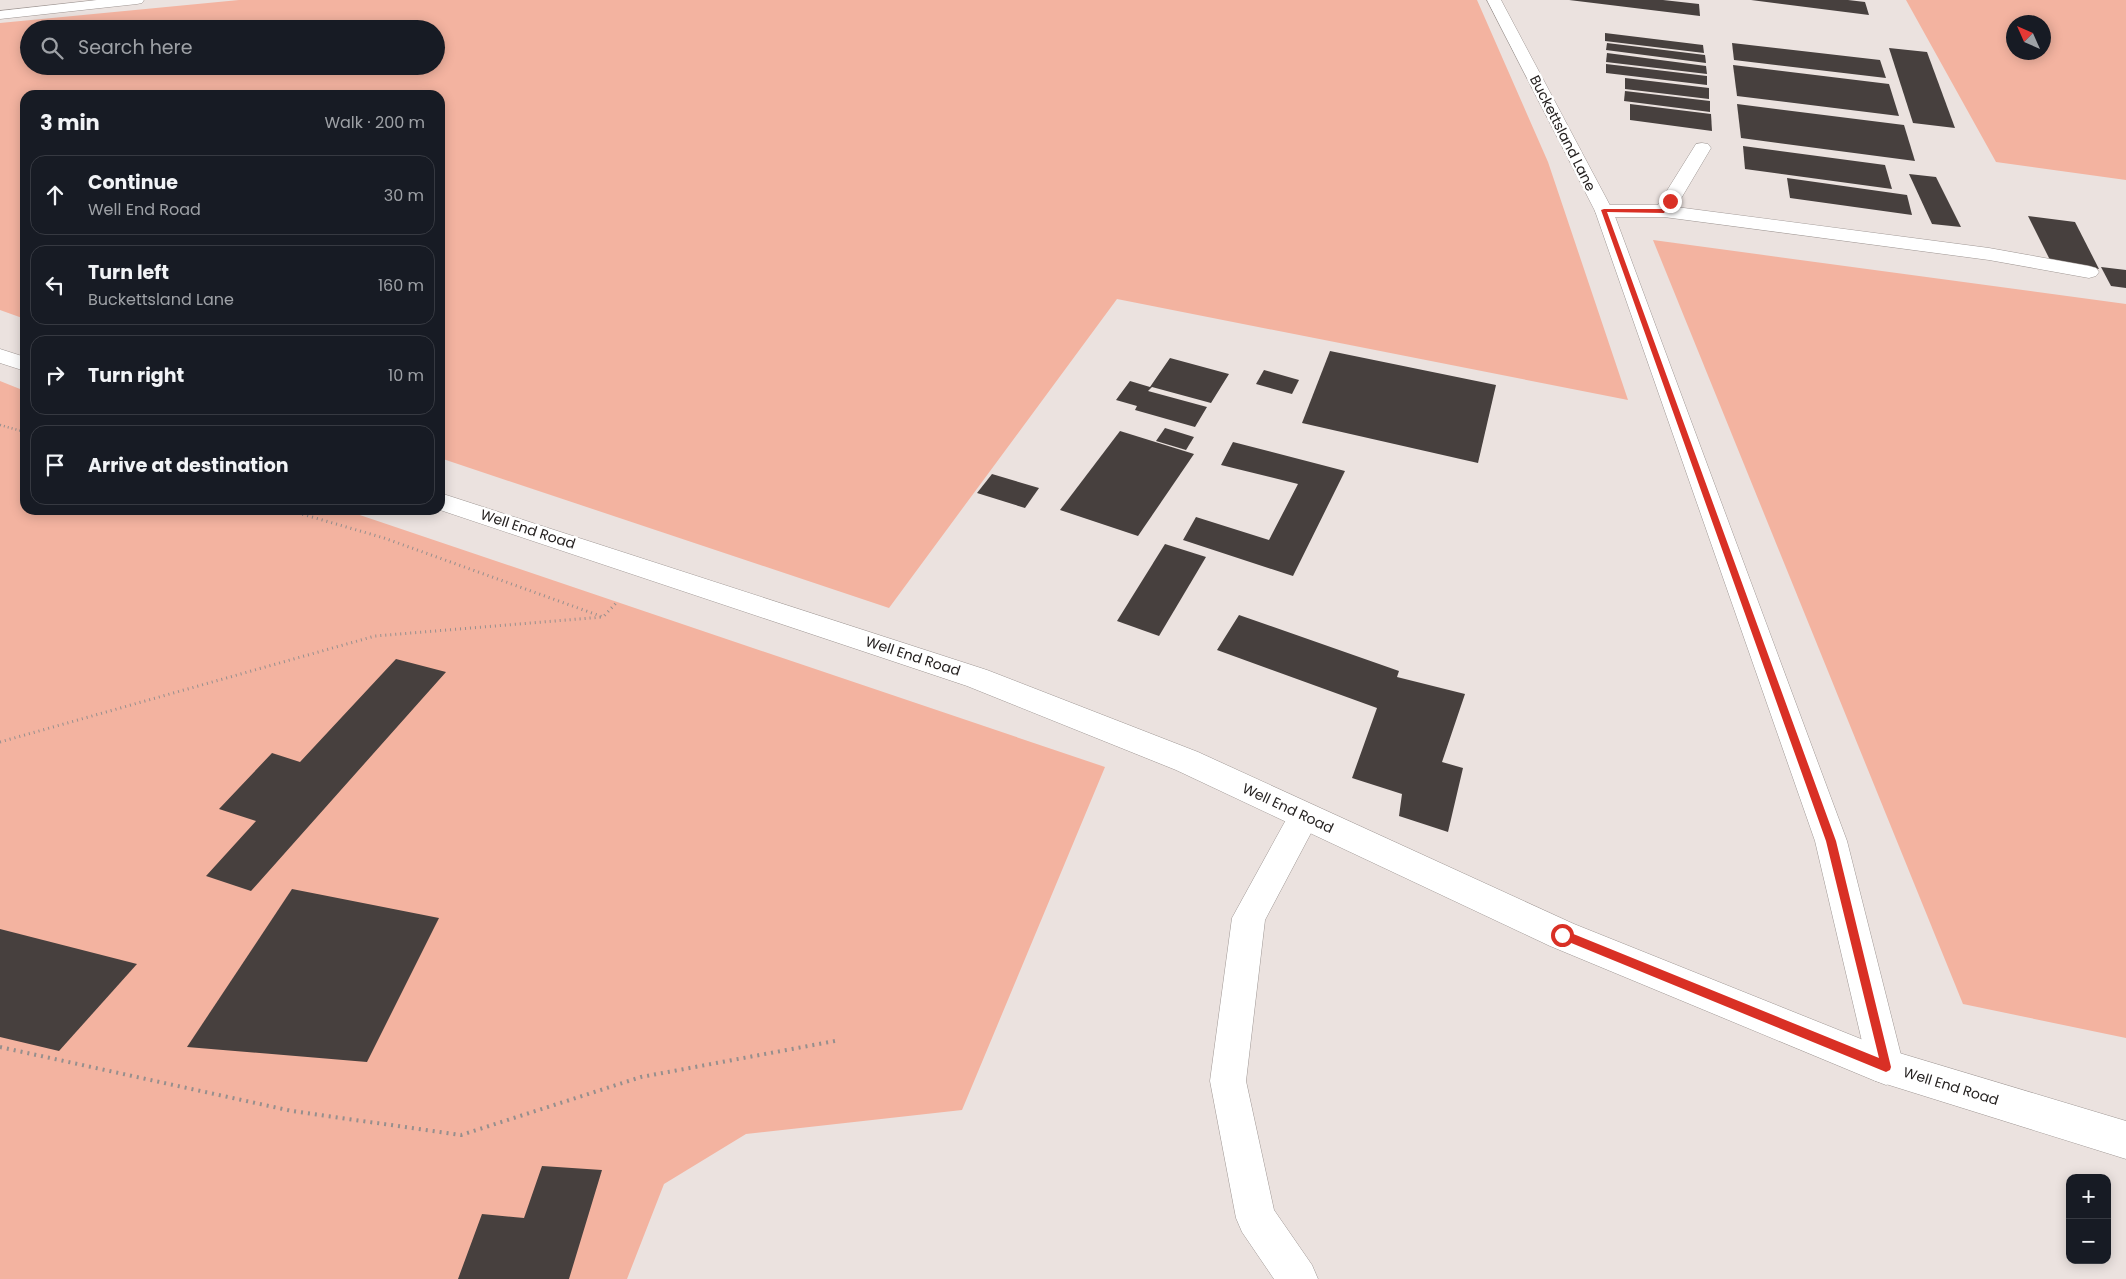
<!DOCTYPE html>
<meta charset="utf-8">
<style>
body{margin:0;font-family:Poppins,sans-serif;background:#242831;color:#f1f3f6}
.controls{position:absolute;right:15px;bottom:15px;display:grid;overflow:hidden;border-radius:10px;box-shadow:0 2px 12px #0003}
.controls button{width:45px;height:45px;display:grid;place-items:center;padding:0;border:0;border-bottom:1px solid #363941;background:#171b24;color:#f1f3f6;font:25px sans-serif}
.compass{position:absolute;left:2006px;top:15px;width:45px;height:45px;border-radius:50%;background:#171b24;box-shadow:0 2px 12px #0003;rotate:315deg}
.stop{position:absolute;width:15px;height:15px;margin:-11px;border:4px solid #d93025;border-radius:50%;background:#fff}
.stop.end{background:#d93025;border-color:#fff;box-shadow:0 1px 5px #0008}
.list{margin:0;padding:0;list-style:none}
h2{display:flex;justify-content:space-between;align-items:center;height:65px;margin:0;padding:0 20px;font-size:21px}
h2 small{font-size:16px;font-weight:400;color:#9ea1a6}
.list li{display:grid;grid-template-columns:32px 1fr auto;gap:15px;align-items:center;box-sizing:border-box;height:80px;margin:0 10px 10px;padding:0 10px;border:1px solid #363941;border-radius:15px}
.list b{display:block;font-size:19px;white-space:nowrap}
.list p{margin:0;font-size:16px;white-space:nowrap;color:#9ea1a6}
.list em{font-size:16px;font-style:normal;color:#9ea1a6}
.icon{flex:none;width:28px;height:28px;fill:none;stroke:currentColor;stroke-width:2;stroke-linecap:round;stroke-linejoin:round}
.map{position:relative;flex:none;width:2126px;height:1279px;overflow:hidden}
.search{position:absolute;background:#171b24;box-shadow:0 2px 12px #0003;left:20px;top:20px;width:425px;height:55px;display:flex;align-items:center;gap:12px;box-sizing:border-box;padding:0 18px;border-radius:28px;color:#9ea1a6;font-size:19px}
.panel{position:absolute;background:#171b24;box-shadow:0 2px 12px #0003;left:20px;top:90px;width:425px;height:425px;border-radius:15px}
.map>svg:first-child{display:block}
</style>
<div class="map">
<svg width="2126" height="1279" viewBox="0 0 2126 1279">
<rect width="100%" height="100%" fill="#ebe2df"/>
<!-- green -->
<g fill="#f3b3a0" fill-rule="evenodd">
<path d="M 239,0 L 1477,0 L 1548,162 L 1628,400 L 1117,299 L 889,608 L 440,458 L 440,95 L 25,95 L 25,319 L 0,310 L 0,23 ZM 29,29 L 436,29 L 436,66 L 29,66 Z"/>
<path d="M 1906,0 L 2126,0 L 2126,180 L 1996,162 ZM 2014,22 L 2044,22 L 2044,52 L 2014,52 Z"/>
<polygon points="1653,240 2126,304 2126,1038 1963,1004"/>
<polygon points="0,381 25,391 25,510 345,510 1105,767 962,1110 746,1134 664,1184 627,1279 0,1279"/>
</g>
<!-- building -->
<g fill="#47403e">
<polygon points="1569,0 1663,0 1699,4 1700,16"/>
<polygon points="1751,0 1848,0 1865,2 1869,15"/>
<polygon points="1605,33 1703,45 1704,53 1605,41"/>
<polygon points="1607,43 1705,55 1706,63 1606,50"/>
<polygon points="1732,43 1880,60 1886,78 1734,60"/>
<polygon points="1889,48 1927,52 1955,128 1913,123"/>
<polygon points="1607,53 1706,66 1707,74 1606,62"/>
<polygon points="1606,64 1707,76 1707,85 1606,73"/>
<polygon points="1733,65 1889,84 1899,116 1737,96"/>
<polygon points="1625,78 1709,88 1709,99 1625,89"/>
<polygon points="1625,91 1710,101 1710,112 1624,101"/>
<polygon points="1630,104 1711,114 1712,131 1630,120"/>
<polygon points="1737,104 1904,125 1915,161 1741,138"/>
<polygon points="1743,146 1885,165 1892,189 1745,169"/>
<polygon points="1909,174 1936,177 1961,227 1932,224"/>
<polygon points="1787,178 1907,195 1912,215 1790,198"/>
<polygon points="2028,216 2075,222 2099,269 2050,260"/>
<polygon points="2101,267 2126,270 2126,288 2111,286"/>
<polygon points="1330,351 1496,385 1478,463 1302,423"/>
<polygon points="1170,358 1229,374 1211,403 1152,387 1148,391 1207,407 1195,427 1135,410 1137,406 1116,400 1130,381 1150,387"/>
<polygon points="1264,370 1299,380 1292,394 1256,384"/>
<polygon points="1165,428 1194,437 1186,450 1156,441"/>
<polygon points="1120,431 1194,454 1138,536 1060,510"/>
<polygon points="1233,442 1345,471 1293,576 1183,540 1196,517 1269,540 1298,484 1221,465"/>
<polygon points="992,474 1039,488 1025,508 977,493"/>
<polygon points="1165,544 1206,557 1159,636 1117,621"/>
<polygon points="1239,615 1399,671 1397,677 1465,694 1442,762 1463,768 1448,832 1399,816 1402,794 1352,778 1377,708 1217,650"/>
<polygon points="396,659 446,672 251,891 206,876 256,821 219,809 272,753 300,762"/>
<polygon points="292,889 439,918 367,1062 187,1047"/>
<polygon points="0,929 137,964 59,1051 0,1037"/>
<polygon points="542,1166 602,1170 569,1279 458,1279 482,1214 524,1218"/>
</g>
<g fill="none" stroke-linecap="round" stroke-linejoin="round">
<!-- service casing -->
<g stroke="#9f9794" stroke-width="1">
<g id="service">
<polygon points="1702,143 1708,144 1711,148 1676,207 1989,248 2089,266 2096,268 2099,272 2096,276 2089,278 1989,260 1664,217 1604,217 1597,215 1595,211 1597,207 1604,205 1658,205 1696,144"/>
<polygon points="1304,803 1315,807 1320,816 1265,920 1246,1081 1274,1210 1312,1265 1318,1279 1274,1279 1242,1232 1236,1218 1210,1081 1232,918 1293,807"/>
</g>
</g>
<!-- minor casing -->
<g stroke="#9f9794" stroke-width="1">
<g id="minor">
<polygon points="97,0 144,0 142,3 137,4 0,19 0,11"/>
<polygon points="1487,0 1501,0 1613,211 1847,841 1904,1067 1899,1080 1886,1085 1873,1080 1868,1067 1815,841 1595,211"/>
</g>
</g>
<!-- tertiary casing -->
<g stroke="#9f9794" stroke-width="1">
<g id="tertiary">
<polygon points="0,349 25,357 25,371 0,363"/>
<polygon points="440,493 987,670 1198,752 1574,924 1886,1049 2126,1121 2126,1159 1873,1080 1550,946 1176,770 967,686 440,510"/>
</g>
</g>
<!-- path-far2 -->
<polyline stroke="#968f8d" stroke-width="2.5" stroke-dasharray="1 3" stroke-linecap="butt" points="0,425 25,432"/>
<!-- path-far1 -->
<g stroke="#968f8d" stroke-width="3" stroke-dasharray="1 4" stroke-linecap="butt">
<polyline points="288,510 384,538 603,617 618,601"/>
<polyline points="0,742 375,636 603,617"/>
</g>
<!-- path -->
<polyline stroke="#968f8d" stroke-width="4" stroke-dasharray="2 5" stroke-linecap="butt" points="0,1047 292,1111 461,1135 641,1077 835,1041"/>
<!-- service -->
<use href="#service" fill="#fff" fill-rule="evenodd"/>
<!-- minor -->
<use href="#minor" fill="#fff" fill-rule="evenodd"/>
<!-- tertiary -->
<use href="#tertiary" fill="#fff" fill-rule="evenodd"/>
</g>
<!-- route -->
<polygon fill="#d93025" points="1670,199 1673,201 1664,213 1607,212 1836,841 1891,1067 1890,1070 1886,1072 1559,938 1557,935 1559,931 1566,931 1879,1058 1826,841 1601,210 1604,209 1662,209"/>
<g text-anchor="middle" stroke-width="5" stroke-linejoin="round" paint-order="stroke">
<!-- street labels -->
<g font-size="14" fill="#252120" stroke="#fff">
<text transform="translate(1563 133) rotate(63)" y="5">Buckettsland Lane</text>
<text transform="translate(528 529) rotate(18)" y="5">Well End Road</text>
<text transform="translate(913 656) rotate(18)" y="5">Well End Road</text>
<text transform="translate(1288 808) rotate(25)" y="5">Well End Road</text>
<text transform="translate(1951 1086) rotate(17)" y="5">Well End Road</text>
</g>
</g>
</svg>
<div class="controls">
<button>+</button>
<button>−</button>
</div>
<svg class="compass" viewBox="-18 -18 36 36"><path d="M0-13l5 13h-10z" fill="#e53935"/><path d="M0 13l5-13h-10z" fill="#9ea1a6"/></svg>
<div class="stop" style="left:1562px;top:935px"></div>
<div class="stop end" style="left:1670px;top:201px"></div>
<div class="search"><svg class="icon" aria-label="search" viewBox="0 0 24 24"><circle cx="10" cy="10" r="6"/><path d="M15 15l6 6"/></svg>Search here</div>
<section class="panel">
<h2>3 min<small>Walk · 200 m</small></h2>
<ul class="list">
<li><svg class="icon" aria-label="ahead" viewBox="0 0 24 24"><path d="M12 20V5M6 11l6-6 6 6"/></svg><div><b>Continue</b><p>Well End Road</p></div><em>30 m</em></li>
<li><svg class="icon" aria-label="left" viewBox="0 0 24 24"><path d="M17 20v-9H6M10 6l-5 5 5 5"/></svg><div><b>Turn left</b><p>Buckettsland Lane</p></div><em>160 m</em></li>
<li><svg class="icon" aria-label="right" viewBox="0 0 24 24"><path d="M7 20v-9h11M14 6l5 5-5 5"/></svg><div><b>Turn right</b></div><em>10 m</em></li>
<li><svg class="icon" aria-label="arrive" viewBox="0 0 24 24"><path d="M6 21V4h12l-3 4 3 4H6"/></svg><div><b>Arrive at destination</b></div></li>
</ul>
</section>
</div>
